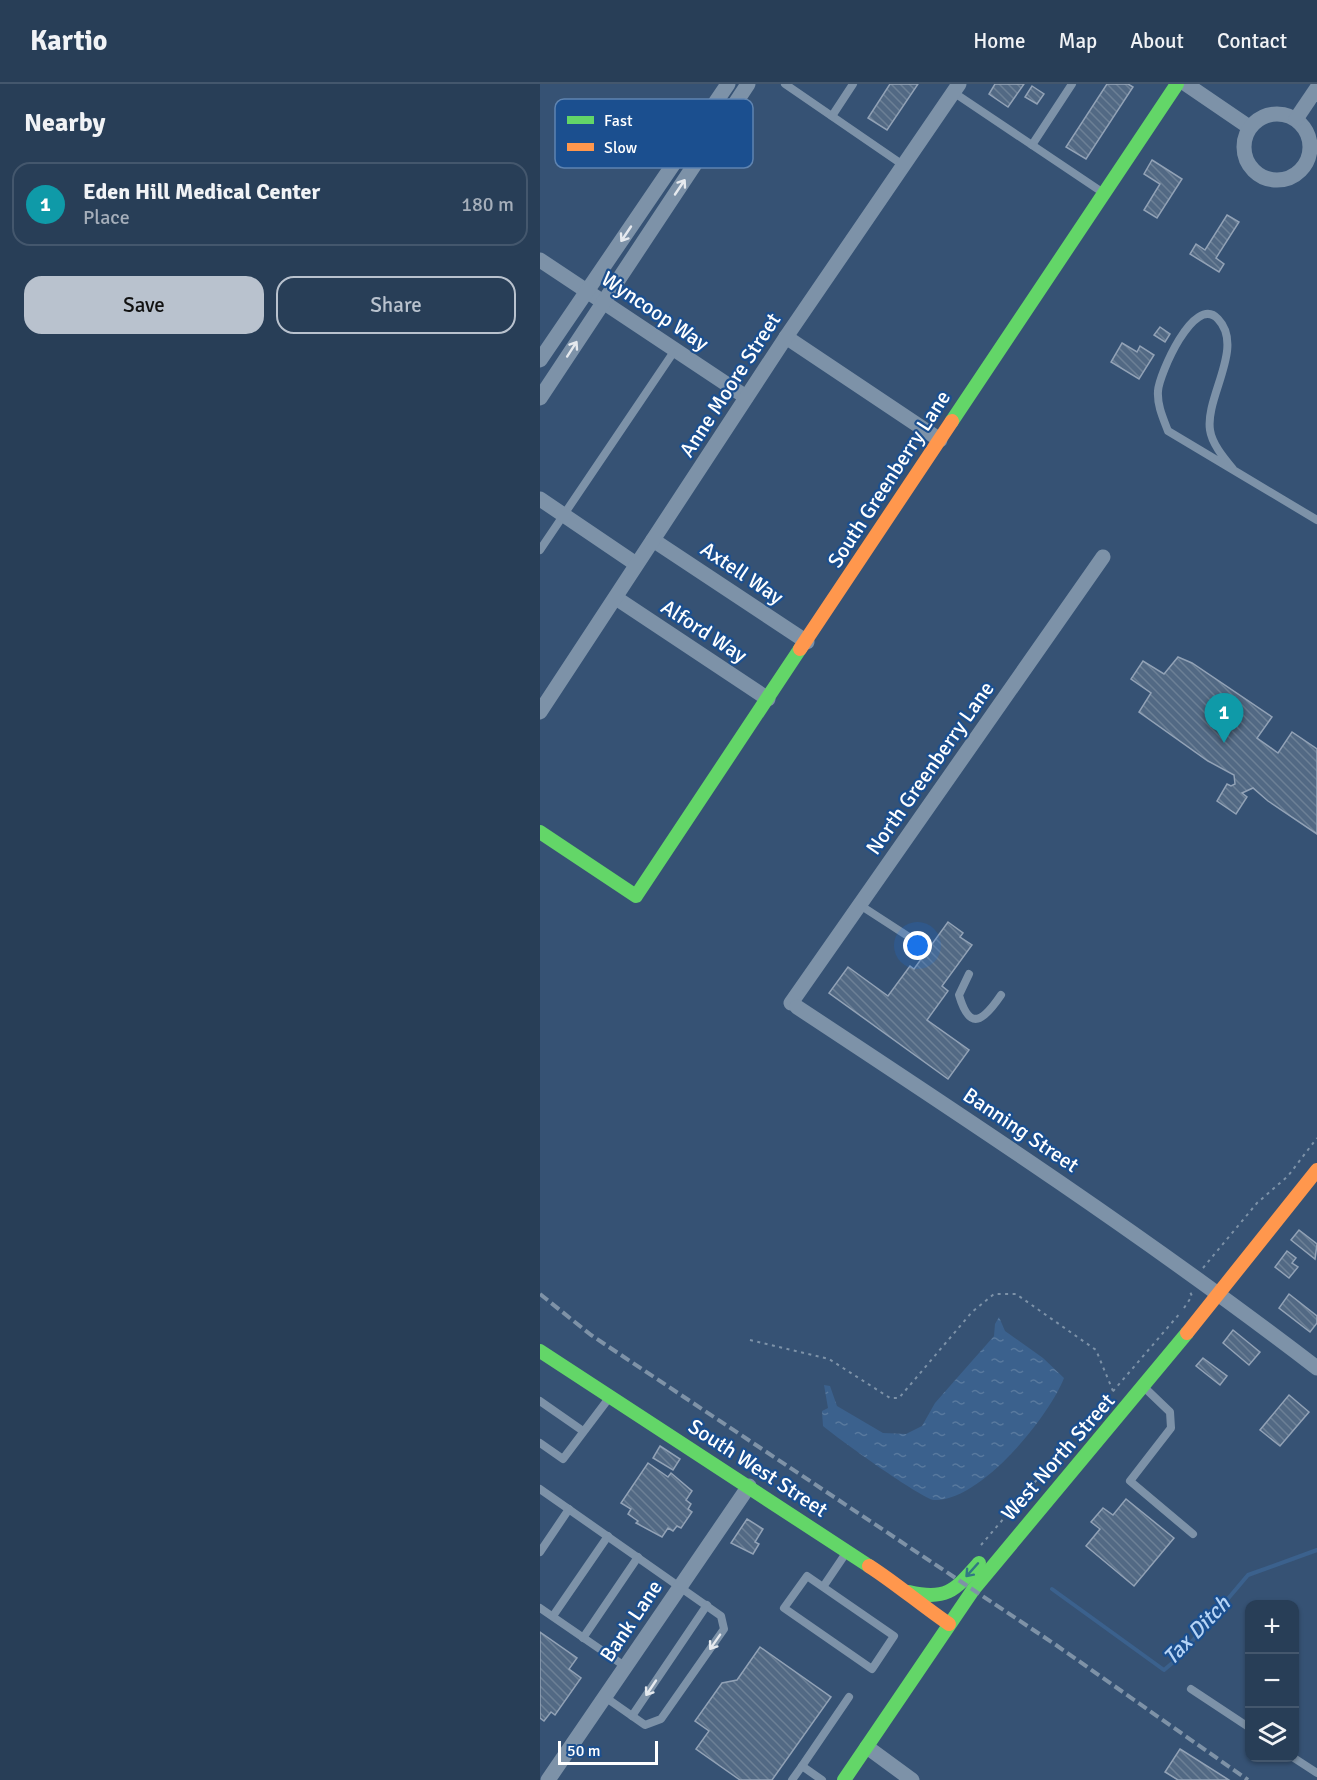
<!DOCTYPE html>
<meta charset="utf-8">
<style>
body{margin:0;font-family:Signika,sans-serif;background:#30455d;color:#f1f3f6}
.controls{position:absolute;right:18px;bottom:18px;display:grid;overflow:hidden;border-radius:12px;box-shadow:0 2px 4px #0004}
.controls button{width:54px;height:54px;display:grid;place-items:center;padding:0;border:0;border-bottom:2px solid #44576d;background:#283e57;color:#f1f3f6;font:30px sans-serif}
.scale{position:absolute;left:18px;bottom:15px;width:100px;box-sizing:border-box;padding-left:6px;border:3px solid #fff;border-top:0;font-size:16px;line-height:21px;white-space:nowrap;color:#fff;-webkit-text-stroke:4px #1b4f8f;paint-order:stroke}
.you{position:absolute;left:378px;top:862px;width:21px;height:21px;margin:-15px;border:4px solid #fff;border-radius:50%;background:#1a73e8;box-shadow:0 0 0 9px #1a73e833}
.badge{display:grid;place-items:center;width:39px;height:39px;border-radius:50%;background:#b9c2ce;color:#fff;font-size:20px;font-weight:700}
.pin{position:absolute;translate:-50% -50px;filter:drop-shadow(0 2px 3px #0008)}
.pin::after{content:'';position:absolute;top:32px;width:21px;height:18px;background:inherit;clip-path:polygon(0 0,100% 0,50% 100%)}
.list{margin:0;padding:0;list-style:none}
h2{display:flex;justify-content:space-between;align-items:center;height:78px;margin:0;padding:0 24px;font-size:26px}
h2 small{font-size:20px;font-weight:400;color:#a5aeba}
.list li{display:grid;grid-template-columns:39px 1fr auto;gap:18px;align-items:center;box-sizing:border-box;height:84px;margin:0 12px 12px;padding:0 12px;border:2px solid #44576d;border-radius:18px}
.list b{display:block;font-size:22px;white-space:nowrap}
.list p{margin:0;font-size:20px;white-space:nowrap;color:#a5aeba}
.list em{font-size:20px;font-style:normal;color:#a5aeba}
.actions{display:flex;gap:12px;padding:18px 24px}
.actions a{flex:1;padding:14px 0;border:2px solid #b9c2ce;border-radius:18px;text-align:center;font-size:21px;color:#b9c2ce}
.actions .main{background:#b9c2ce;color:#111}
.icon{flex:none;width:33px;height:33px;fill:none;stroke:currentColor;stroke-width:2;stroke-linecap:round;stroke-linejoin:round}
.map{position:relative;flex:none;width:777px;height:1696px;overflow:hidden}
header{display:flex;align-items:center;gap:36px;box-sizing:border-box;height:84px;padding:0 30px;background:#283e57;border-bottom:2px solid #44576d}
header strong{font-size:28px}
nav{display:flex;gap:33px;margin-inline-start:auto;font-size:21px}
main{display:flex}
aside{flex:1;background:#283e57}
.map>svg:first-child{display:block}
</style>
<header>
<strong>Kartio</strong>
<nav><a>Home</a><a>Map</a><a>About</a><a>Contact</a></nav>
</header>
<main>
<aside>
<h2>Nearby<small></small></h2>
<ul class="list">
<li><span class="badge" style="background:#0f9aa8">1</span><div><b>Eden Hill Medical Center</b><p>Place</p></div><em>180 m</em></li>
</ul>
<div class="actions"><a class="main">Save</a><a>Share</a></div>
</aside>
<div class="map">
<svg width="777" height="1696" viewBox="0 0 777 1696">
<defs>
<pattern id="water-ripples" width="26" height="14" patternUnits="userSpaceOnUse" patternTransform="scale(1.5)"><rect width="26" height="14" fill="#3b618d"/><path d="M2 4q2-2 4 0t4 0M15 11q2-2 4 0t4 0" fill="none" stroke="#58799e"/></pattern>
<pattern id="building-back-hatch" width="6" height="6" patternUnits="userSpaceOnUse" patternTransform="scale(1.5)"><rect width="6" height="6" fill="#526984"/><path d="M-1 5l2 2M0 0l6 6M5-1l2 2" fill="none" stroke="#6c8096"/></pattern>
</defs>
<rect width="100%" height="100%" fill="#365274"/>
<!-- water -->
<path fill="url(#water-ripples)" d="M 459,1233 L 465,1247 L 503,1274 L 524,1294 C 509,1333 440,1418 394,1416 C 382,1415 297,1354 283,1342 L 282,1327 L 288,1324 L 284,1301 L 290,1302 L 297,1322 L 343,1349 L 366,1350 L 382,1342 L 395,1319 L 454,1252 L 455,1240 Z"/>
<g fill="none" stroke-linecap="round" stroke-linejoin="round">
<!-- stream -->
<polyline stroke="#3b618d" stroke-width="4" points="512,1505 624,1586 637,1575 708,1491 777,1466"/>
</g>
<!-- building -->
<g fill="url(#building-back-hatch)" stroke="#92a2b6" stroke-width="1.5">
<polygon points="350,0 378,0 347,46 328,34"/>
<polygon points="455,0 484,0 468,23 449,10"/>
<polygon points="567,0 588,0 593,3 546,75 526,63"/>
<polygon points="492,2 504,10 497,20 485,13"/>
<polygon points="612,76 642,95 617,134 604,126 620,100 604,90"/>
<polygon points="687,131 699,138 676,174 684,180 679,188 650,170 656,160 665,166"/>
<polygon points="620,243 630,250 625,258 614,251"/>
<polygon points="582,259 597,268 600,262 614,271 599,295 571,278"/>
<polygon points="638,573 652,579 732,633 717,654 738,669 752,648 777,665 777,750 728,717 713,704 702,709 707,713 696,730 677,717 687,700 691,702 695,700 694,691 668,677 599,628 611,609 591,595 603,577 624,590"/>
<polygon points="408,838 423,849 420,853 432,861 402,902 408,907 387,936 429,966 408,995 289,909 308,883 348,912 370,882 374,885"/>
<polygon points="759,1146 777,1160 775,1175 751,1156"/>
<polygon points="747,1167 756,1174 752,1179 758,1183 749,1194 735,1183"/>
<polygon points="749,1210 777,1232 777,1239 770,1248 739,1224"/>
<polygon points="693,1246 720,1268 709,1281 683,1259"/>
<polygon points="663,1274 687,1292 680,1301 656,1282"/>
<polygon points="749,1311 769,1328 740,1362 720,1346"/>
<polygon points="120,1362 140,1375 133,1386 113,1374"/>
<polygon points="108,1379 128,1393 131,1389 152,1407 146,1416 151,1420 148,1425 152,1428 141,1444 137,1442 133,1447 128,1444 122,1453 96,1439 98,1437 88,1430 91,1425 81,1419"/>
<polygon points="586,1415 634,1454 594,1502 546,1462 560,1445 551,1438 563,1424 573,1431"/>
<polygon points="207,1435 223,1445 215,1458 219,1460 213,1470 191,1459"/>
<polygon points="0,1548 37,1574 29,1585 41,1594 15,1631 11,1628 4,1637 0,1634"/>
<polygon points="220,1563 291,1613 232,1696 200,1696 156,1665 169,1647 155,1637 182,1599 197,1596"/>
<polygon points="640,1665 689,1696 638,1696 625,1688"/>
</g>
<g fill="none" stroke-linecap="round" stroke-linejoin="round">
<!-- path -->
<g stroke="#7d92a8" stroke-width="2" stroke-dasharray="3 4.5" stroke-linecap="butt">
<polyline points="663,1184 717,1119 748,1092 777,1054"/>
<polyline points="644,1224 652,1212 650,1208"/>
<polyline points="210,1256 289,1275 350,1314 359,1314 432,1228 454,1210 476,1210 556,1266 573,1307"/>
<polyline points="441,1461 641,1228"/>
</g>
<!-- lane -->
<g stroke="#7d92a8" stroke-width="8">
<polyline points="245,0 363,81"/>
<polyline points="413,8 562,108"/>
<polyline points="292,32 313,0"/>
<polyline points="492,61 532,0"/>
<path d="M 693,385 C 684,374 672,360 670,346 C 665,313 705,263 678,235 C 654,209 619,291 618,307 C 617,321 623,334 628,347 C 678,377 727,406 777,436"/>
<polyline points="0,466 135,266"/>
<polyline points="326,825 380,860"/>
<path d="M 429,890 L 419,911 C 430,949 444,936 461,911"/>
<polyline points="606,1305 630,1328 631,1344 590,1397 653,1450"/>
<polyline points="0,1317 43,1347"/>
<polyline points="0,1359 23,1375 69,1314"/>
<polyline points="0,1405 181,1532 184,1545 121,1635 105,1641 65,1613"/>
<polyline points="0,1468 29,1425"/>
<polyline points="283,1503 267,1492 244,1524 332,1585 354,1552 283,1503 306,1469"/>
<polyline points="0,1524 86,1583"/>
<polyline points="13,1532 68,1452"/>
<polyline points="43,1554 98,1473"/>
<polyline points="651,1605 710,1644"/>
<polyline points="92,1632 167,1521"/>
<polyline points="754,1674 777,1689"/>
<polyline points="262,1682 309,1613"/>
<polyline points="252,1696 262,1682 282,1696"/>
</g>
<!-- street -->
<g stroke="#7d92a8" stroke-width="15">
<polyline points="646,0 709,43"/>
<circle cx="737" cy="63" r="33"/>
<polyline points="756,35 777,4"/>
<polyline points="0,176 206,313"/>
<polyline points="246,253 400,356"/>
<polyline points="0,276 188,0"/>
<polyline points="0,314 208,0"/>
<polyline points="0,415 96,480"/>
<polyline points="113,456 267,558"/>
<polyline points="76,514 228,615"/>
<polyline points="0,628 246,253 419,0"/>
<polyline points="251,919 563,473"/>
<path d="M 257,923 C 433,1039 609,1155 777,1284"/>
<polyline points="327,1663 372,1696"/>
<polyline points="8,1696 209,1402"/>
</g>
<!-- fast -->
<g stroke="#63d668" stroke-width="14">
<polyline points="412,337 637,0"/>
<polyline points="0,748 96,812 260,565"/>
<polyline points="0,1267 329,1482"/>
<path d="M 369,1508 C 407,1517 415,1506 439,1479"/>
<polyline points="304,1696 433,1506 647,1249"/>
</g>
<!-- slow -->
<g stroke="#ff974d" stroke-width="14">
<polyline points="260,565 412,337"/>
<polyline points="647,1249 777,1086"/>
<path d="M 329,1482 C 357,1500 381,1521 409,1540"/>
</g>
<!-- rail -->
<polyline stroke="#7e92a7" stroke-width="4" stroke-dasharray="10 4.5" stroke-linecap="butt" points="0,1210 51,1251 516,1561 708,1696"/>
</g>
<!-- one-way arrows -->
<defs><path id="oneway-shaft" d="M-6 0H5M1.5-3L5.5 0L1.5 3" fill="none" stroke-width="1.6" stroke-linecap="round" stroke-linejoin="round" transform="scale(1.5)"/></defs>
<g stroke="#e5e9ee">
<use href="#oneway-shaft" transform="translate(140 103) rotate(-56)"/>
<use href="#oneway-shaft" transform="translate(86 150) rotate(124)"/>
<use href="#oneway-shaft" transform="translate(32 265) rotate(-57)"/>
<use href="#oneway-shaft" transform="translate(175 1558) rotate(125)"/>
<use href="#oneway-shaft" transform="translate(111 1604) rotate(124)"/>
</g>
<use stroke="#317883" href="#oneway-shaft" transform="translate(432 1486) rotate(132)"/>
<g text-anchor="middle" stroke-width="4.5" stroke-linejoin="round" paint-order="stroke">
<!-- street labels -->
<g font-size="21" fill="#fff" stroke="#1b4f8f">
<text transform="translate(115 227) rotate(34)" y="7">Wyncoop Way</text>
<text transform="translate(190 301) rotate(-57)" y="7">Anne Moore Street</text>
<text transform="translate(349 395) rotate(-57)" y="7">South Greenberry Lane</text>
<text transform="translate(202 489) rotate(34)" y="7">Axtell Way</text>
<text transform="translate(164 547) rotate(33)" y="7">Alford Way</text>
<text transform="translate(390 684) rotate(-55)" y="7">North Greenberry Lane</text>
<text transform="translate(481 1046) rotate(34)" y="7">Banning Street</text>
<text transform="translate(518 1373) rotate(-49)" y="7">West North Street</text>
<text transform="translate(218 1384) rotate(33)" y="7">South West Street</text>
<text transform="translate(91 1537) rotate(-56)" y="7">Bank Lane</text>
</g>
<!-- water labels -->
<g font-size="22" font-style="italic" fill="#b5d3f5" stroke="#1b4f8f">
<text transform="translate(656 1546) rotate(-46)" y="8">Tax Ditch</text>
</g>
</g>
<!-- legend -->
<rect x="15" y="15" width="198" height="69" rx="9" fill="#1b4f8f" stroke="#5f84b1" stroke-width="1.5"/>
<rect x="27" y="32" width="27" height="8" fill="#63d668"/>
<rect x="27" y="59" width="27" height="8" fill="#ff974d"/>
<g font-size="16" fill="#fff">
<text x="64" y="42">Fast</text>
<text x="64" y="69">Slow</text>
</g>
</svg>
<div class="controls">
<button>+</button>
<button>−</button>
<button><svg class="icon" aria-label="layers" viewBox="0 0 24 24"><path d="M12 4l9 5-9 5-9-5zM3 14l9 5 9-5"/></svg></button>
</div>
<div class="scale">50 m</div>
<div class="you"></div>
<div class="pin badge" style="left:684px;top:659px;background:#0f9aa8">1</div>
</div>
</main>
